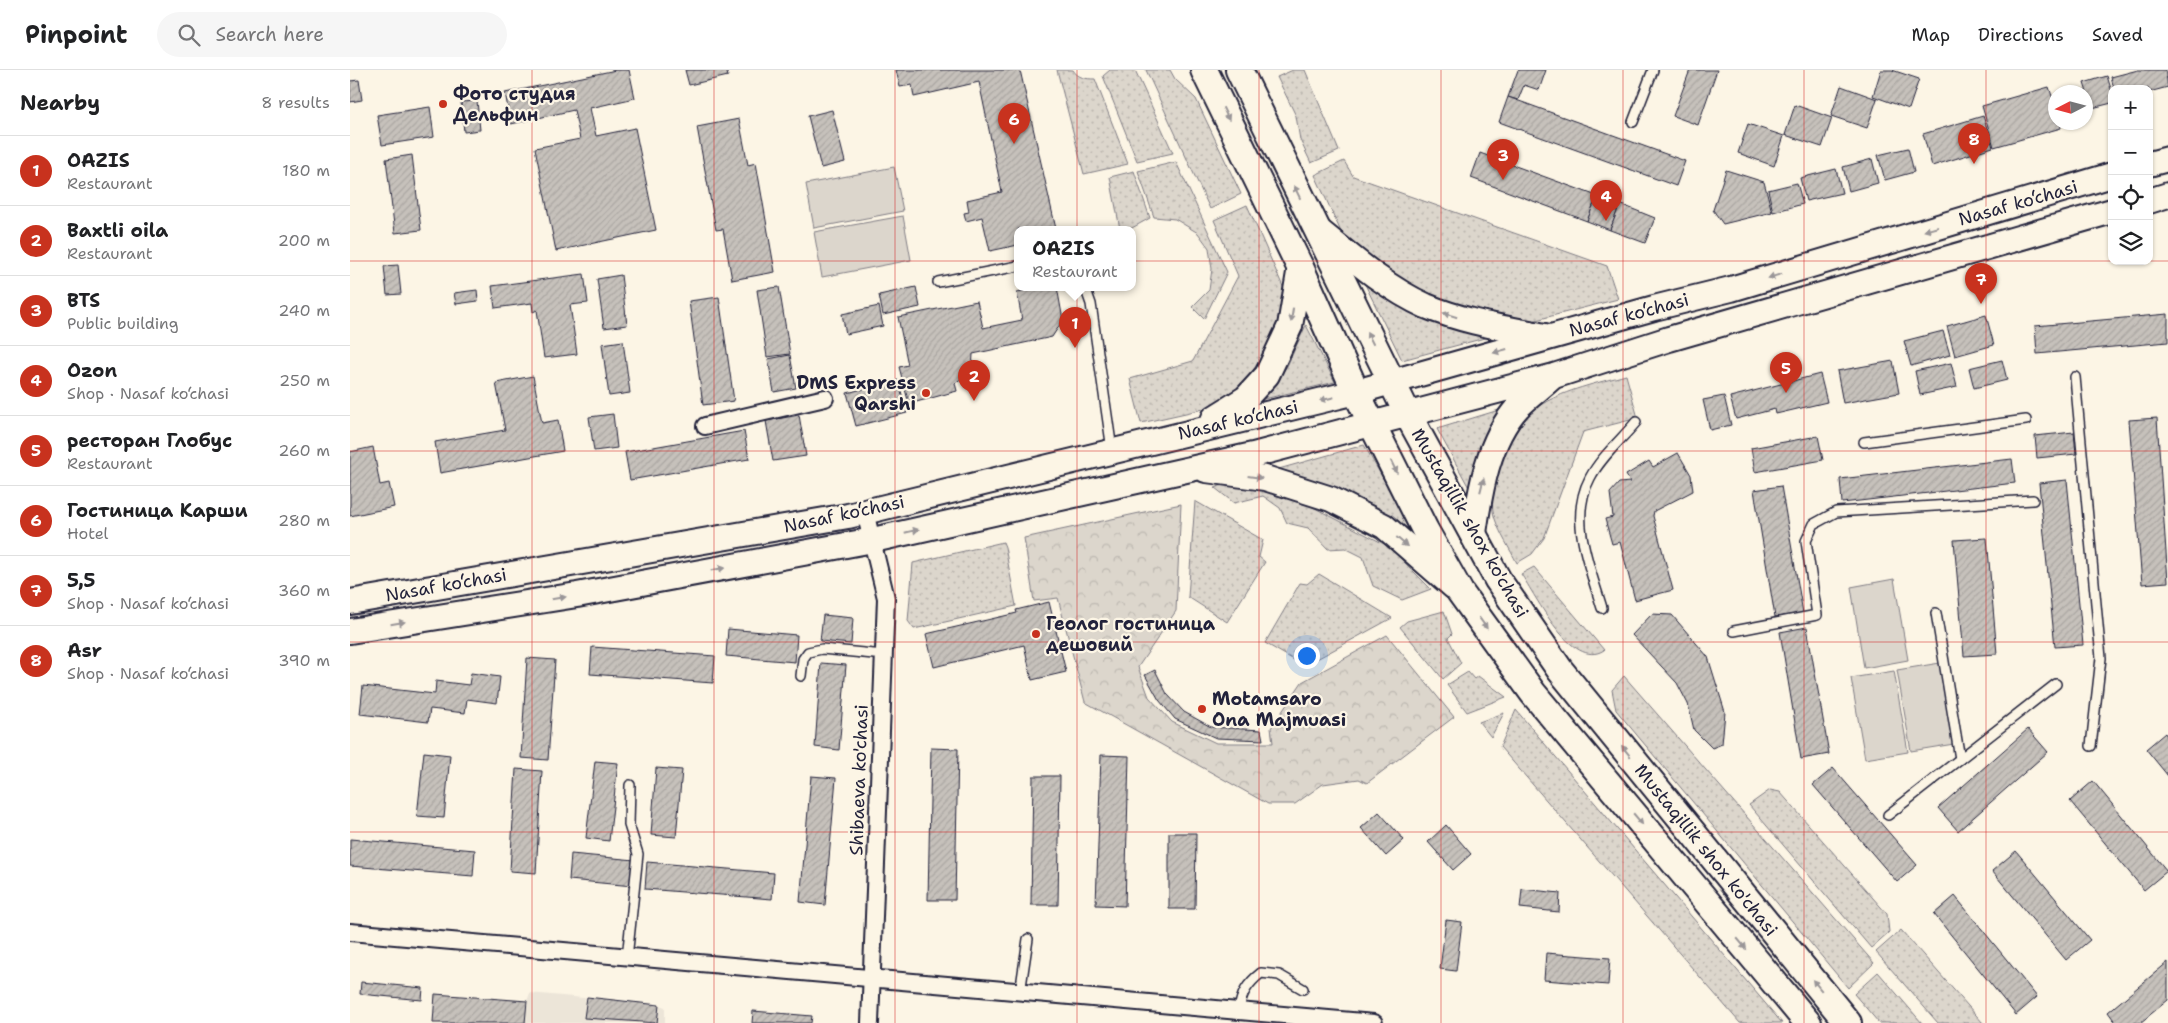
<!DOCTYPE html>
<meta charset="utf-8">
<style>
body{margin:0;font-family:"Shantell Sans",sans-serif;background:#f6f6f6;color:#202124}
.controls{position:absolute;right:15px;top:15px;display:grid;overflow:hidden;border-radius:10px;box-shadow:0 1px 4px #0004}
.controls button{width:45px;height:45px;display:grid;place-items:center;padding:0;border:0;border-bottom:1px solid #e0e0e0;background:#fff;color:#202124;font:25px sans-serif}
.compass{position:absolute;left:1698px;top:15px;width:45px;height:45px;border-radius:50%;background:#fff;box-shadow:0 1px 4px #0004;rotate:264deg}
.you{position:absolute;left:956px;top:585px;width:18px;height:18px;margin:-12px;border:4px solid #fff;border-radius:50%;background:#1a73e8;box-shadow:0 0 0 8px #1a73e833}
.badge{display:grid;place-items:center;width:32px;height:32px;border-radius:50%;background:#c8321e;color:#fff;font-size:16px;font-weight:700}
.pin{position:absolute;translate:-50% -41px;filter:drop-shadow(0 1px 2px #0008)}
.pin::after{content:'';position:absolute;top:26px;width:18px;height:15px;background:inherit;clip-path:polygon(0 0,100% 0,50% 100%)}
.popup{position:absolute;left:664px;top:156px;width:122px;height:65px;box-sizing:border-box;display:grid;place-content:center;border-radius:10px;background:#fff;filter:drop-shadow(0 1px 4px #0005);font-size:16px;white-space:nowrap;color:#757577}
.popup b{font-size:19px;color:#202124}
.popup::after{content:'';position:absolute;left:50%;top:100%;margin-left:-10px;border:10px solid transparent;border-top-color:#fff}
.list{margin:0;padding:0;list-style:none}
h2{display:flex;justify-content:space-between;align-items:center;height:65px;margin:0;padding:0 20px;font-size:21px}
h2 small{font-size:16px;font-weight:400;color:#757577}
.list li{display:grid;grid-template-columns:32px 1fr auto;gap:15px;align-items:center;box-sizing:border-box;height:70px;padding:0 20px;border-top:1px solid #e0e0e0}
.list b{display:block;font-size:19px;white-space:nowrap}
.list p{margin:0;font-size:16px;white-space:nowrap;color:#757577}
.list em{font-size:16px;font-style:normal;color:#757577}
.icon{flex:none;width:28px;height:28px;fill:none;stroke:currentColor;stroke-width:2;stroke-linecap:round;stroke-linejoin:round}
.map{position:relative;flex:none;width:1818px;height:953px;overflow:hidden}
header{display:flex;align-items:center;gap:30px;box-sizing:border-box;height:70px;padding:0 25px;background:#fff;border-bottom:1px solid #e0e0e0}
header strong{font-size:24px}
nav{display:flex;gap:28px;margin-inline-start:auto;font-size:18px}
.search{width:350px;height:45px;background:#f6f6f6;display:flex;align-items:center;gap:12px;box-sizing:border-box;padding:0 18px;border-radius:28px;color:#757577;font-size:19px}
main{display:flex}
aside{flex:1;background:#fff}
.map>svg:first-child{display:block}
</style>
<header>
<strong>Pinpoint</strong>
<div class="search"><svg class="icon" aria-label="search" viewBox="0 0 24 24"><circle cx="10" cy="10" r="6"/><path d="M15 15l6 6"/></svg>Search here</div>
<nav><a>Map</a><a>Directions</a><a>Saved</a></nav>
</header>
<main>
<aside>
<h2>Nearby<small>8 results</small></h2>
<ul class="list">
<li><span class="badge">1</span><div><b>OAZIS</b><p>Restaurant</p></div><em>180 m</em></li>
<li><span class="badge">2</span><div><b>Baxtli oila</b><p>Restaurant</p></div><em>200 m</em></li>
<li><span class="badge">3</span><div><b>BTS</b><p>Public building</p></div><em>240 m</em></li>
<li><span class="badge">4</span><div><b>Ozon</b><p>Shop · Nasaf ko‘chasi</p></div><em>250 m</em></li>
<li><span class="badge">5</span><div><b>ресторан Глобус</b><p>Restaurant</p></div><em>260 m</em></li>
<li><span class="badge">6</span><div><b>Гостиница Карши</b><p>Hotel</p></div><em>280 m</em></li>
<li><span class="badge">7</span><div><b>5,5</b><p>Shop · Nasaf ko‘chasi</p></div><em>360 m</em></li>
<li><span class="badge">8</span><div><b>Asr</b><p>Shop · Nasaf ko‘chasi</p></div><em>390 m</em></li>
</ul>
</aside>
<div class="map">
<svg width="1818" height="953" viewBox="0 0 1818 953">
<defs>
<pattern id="grass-dots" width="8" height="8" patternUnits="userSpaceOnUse" patternTransform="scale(1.25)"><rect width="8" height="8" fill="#dcd6cc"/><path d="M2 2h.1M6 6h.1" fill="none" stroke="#bcb7b0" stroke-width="1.8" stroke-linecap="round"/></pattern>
<pattern id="forest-crowns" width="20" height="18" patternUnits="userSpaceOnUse" patternTransform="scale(1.25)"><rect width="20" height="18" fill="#dcd6cc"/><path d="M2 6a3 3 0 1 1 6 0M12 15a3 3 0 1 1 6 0" fill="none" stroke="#bcb7b0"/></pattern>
<pattern id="building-hatch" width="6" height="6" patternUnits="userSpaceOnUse" patternTransform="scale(1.25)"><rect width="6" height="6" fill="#c6c1bb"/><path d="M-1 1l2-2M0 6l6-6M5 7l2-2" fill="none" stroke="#aaa6a2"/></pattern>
</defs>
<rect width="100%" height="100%" fill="#fcf5e5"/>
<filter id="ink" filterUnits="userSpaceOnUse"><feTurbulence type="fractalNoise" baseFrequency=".02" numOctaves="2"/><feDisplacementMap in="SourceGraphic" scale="10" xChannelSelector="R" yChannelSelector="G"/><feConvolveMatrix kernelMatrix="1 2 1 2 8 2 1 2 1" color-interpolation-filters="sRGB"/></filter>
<g filter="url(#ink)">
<!-- built -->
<polygon fill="#ece5d8" points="180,923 309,935 315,937 315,953 82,953 85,924 177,931"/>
<!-- grass -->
<g fill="url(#grass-dots)" stroke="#7f7c84">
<path d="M 707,0 L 723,0 C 728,8 736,9 745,9 L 778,94 L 734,104 Z"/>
<polygon points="760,0 785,0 823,83 787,91 753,6"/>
<polygon points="796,0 820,0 825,9 846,29 891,124 860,139"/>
<polygon points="943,0 955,0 989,81 961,93 950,70 946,46 927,7"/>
<polygon points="994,91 1003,106 1257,196 1268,229 1182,251 1136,244 1089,231 1051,213 1017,187 992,164 965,105"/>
<polygon points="826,92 877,202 854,249 842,237 859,220 862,199 859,178 848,163 825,149 804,147 788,101"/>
<polygon points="784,101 800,148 780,159 770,159 760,107"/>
<polygon points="897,135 934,219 931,245 915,281 891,320 867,336 791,353 780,309 843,291 888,206 864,150"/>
<polygon points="1009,202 1146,265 1052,290"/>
<polygon points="956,255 985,312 914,329 937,296"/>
<path d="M 1276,305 L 1288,348 L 1233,362 L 1194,468 L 1182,484 L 1167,493 C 1160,479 1150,464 1145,449 C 1140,436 1143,416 1146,403 C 1161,331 1214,322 1276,305 Z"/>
<polygon points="1162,336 1123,425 1087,359"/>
<polygon points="1014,375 1064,463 987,418 918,402"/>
<polygon points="882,411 906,415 959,435 1038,476 1081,519 1052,530 1023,516 1013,487 995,478 978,479 958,458 937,453 930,438 913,426 884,433 865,418"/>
<polygon points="845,431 913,470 909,487 915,492 877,552 838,527"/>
<polygon points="653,472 655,477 666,536 564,559 558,551 563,493"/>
<path d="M 1184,497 L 1254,580 C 1222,601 1186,526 1171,504 Z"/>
<polygon points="969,504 1042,548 954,596 915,573 950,513 957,514"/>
<polygon points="1094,541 1102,564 1098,568 1111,593 1093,609 1050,557 1057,551"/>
<polygon points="1118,602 1124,609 1128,606 1156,627 1117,642 1097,615"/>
<polygon points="1274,606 1524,893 1498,918 1266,640 1262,620"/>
<polygon points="1166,640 1432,953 1390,953 1150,677"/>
<polygon points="1154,643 1141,667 1129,652"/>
<polygon points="1420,720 1430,722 1537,844 1539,862 1521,878 1399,735"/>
<polygon points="1551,860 1633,953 1588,953 1526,882"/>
<polygon points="1528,902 1572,953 1529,953 1504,924"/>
</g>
<!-- forest -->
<polygon fill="url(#forest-crowns)" stroke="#7f7c84" points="831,434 826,541 788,597 799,627 822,652 866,673 923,673 921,658 952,612 1037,565 1104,647 1017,713 1009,709 973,714 945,734 918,734 735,632 708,528 684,531 674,468"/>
<!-- garden -->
<g fill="#dcd6cc" stroke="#7f7c84">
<polygon points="544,97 553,141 464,158 456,114"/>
<polygon points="553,146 561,190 472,207 464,162"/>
<polygon points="1544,509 1558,590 1514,598 1501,517"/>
<polygon points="1590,593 1604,674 1561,681 1547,600"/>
<polygon points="1544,601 1558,682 1515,689 1501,608"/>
</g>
<!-- building -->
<g fill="url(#building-hatch)" stroke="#22223b">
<polygon points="266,0 279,0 285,28 240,38 246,66 285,58 306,160 206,181 185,78 230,69 224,40 161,54 155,23"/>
<polygon points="335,0 376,0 378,6 339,15"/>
<polygon points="546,0 670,0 706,159 668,159 668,175 640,181 632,147 616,151 614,143 619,142 617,130 652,122 629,12 564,27 562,15 550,17"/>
<polygon points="1168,0 1196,0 1189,20 1174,15 1168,30 1158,27"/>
<polygon points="1340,0 1367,0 1348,55 1323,46"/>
<polygon points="1531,0 1542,0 1569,9 1559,39 1523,26"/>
<polygon points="1788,0 1815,0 1818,17 1799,22 1799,19 1764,19 1761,7"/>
<polygon points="1757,6 1762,22 1762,33 1742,38 1734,13"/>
<polygon points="9,10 12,30 0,32 0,11"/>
<polygon points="1491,16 1527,29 1517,58 1481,46"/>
<polygon points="1699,17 1706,38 1706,52 1710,52 1711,58 1644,77 1632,36"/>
<polygon points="1158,27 1335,91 1326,116 1149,52"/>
<polygon points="127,31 130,60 114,62 111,32"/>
<polygon points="1445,35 1482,48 1472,77 1435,65"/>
<polygon points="80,37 84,67 32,75 27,45"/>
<polygon points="482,40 495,92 471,98 458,46"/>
<polygon points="1633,46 1643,77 1582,96 1573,64"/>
<polygon points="389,49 398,95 406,93 425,202 382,210 373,159 366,160 347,57"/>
<polygon points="1398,54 1434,66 1424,96 1388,83"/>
<polygon points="1558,78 1564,102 1535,110 1528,85"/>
<polygon points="1130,83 1247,126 1237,151 1121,108"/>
<polygon points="62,85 71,160 45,163 36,89"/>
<polygon points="1522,89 1528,113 1499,121 1493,97"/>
<polygon points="1486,99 1492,123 1456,131 1450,108"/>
<polygon points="1376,100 1414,112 1422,142 1373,154 1363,140"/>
<polygon points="1447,113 1453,134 1423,142 1418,120"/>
<polygon points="1247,126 1270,134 1260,160 1237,151"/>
<polygon points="1270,134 1305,148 1295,173 1260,160"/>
<polygon points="48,195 51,224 37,225 34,196"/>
<polygon points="234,204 238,233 220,235 227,284 194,288 187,240 183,242 182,233 145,238 142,216"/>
<polygon points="271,205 277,255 254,258 247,209"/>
<polygon points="429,217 440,284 417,287 407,220"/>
<polygon points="566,217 570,237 533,245 529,225"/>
<polygon points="694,217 707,217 713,250 702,267 623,284 622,301 605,313 607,321 559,334 549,297 558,295 548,247 627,231 633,258 672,250 667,222"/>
<polygon points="127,220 128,231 106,234 104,223"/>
<polygon points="369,227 384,331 353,335 339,231"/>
<polygon points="529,236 533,256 496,264 492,244"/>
<polygon points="1818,244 1818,272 1687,284 1685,256"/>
<polygon points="1636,245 1644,275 1605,286 1597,256"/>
<polygon points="1593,261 1600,285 1561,296 1554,271"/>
<polygon points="273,271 280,323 259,326 252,274"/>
<polygon points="440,285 446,318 424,322 418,289"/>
<polygon points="1652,290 1657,310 1624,318 1619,298"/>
<polygon points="1543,291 1549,323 1493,333 1487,301"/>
<polygon points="1601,293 1607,317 1570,325 1565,301"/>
<polygon points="1470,304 1477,332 1426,344 1425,339 1386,349 1380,327"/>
<polygon points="183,306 192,353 208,350 213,381 90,403 85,372 155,360 146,313"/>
<polygon points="548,310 557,343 506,356 497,323"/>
<polygon points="1374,326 1381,355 1360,360 1353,330"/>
<polygon points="263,344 267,378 244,381 239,347"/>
<polygon points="449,345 456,386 423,391 416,351"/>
<polygon points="1807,348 1818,512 1792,514 1779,350"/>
<polygon points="394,361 399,389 280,410 275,382"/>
<polygon points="1724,362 1726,384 1687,388 1685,366"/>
<polygon points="1468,366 1473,390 1405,402 1401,378"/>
<polygon points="23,377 30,415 39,413 44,437 0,446 0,382"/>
<polygon points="1328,383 1341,405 1343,421 1304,441 1303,446 1323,520 1285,530 1270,472 1262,474 1255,449 1263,447 1260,423 1269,413 1280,412 1276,405 1299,391 1303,397"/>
<polygon points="1662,389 1665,413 1492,433 1490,409"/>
<polygon points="1717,410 1733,575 1705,577 1689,413"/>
<polygon points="1431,416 1453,543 1425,547 1404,420"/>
<polygon points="1637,468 1647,584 1614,586 1604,470"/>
<polygon points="699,532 716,602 682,610 674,575 584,597 576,564 667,543 666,540"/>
<polygon points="1302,544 1322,545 1358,587 1375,642 1372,674 1362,678 1344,660 1338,634 1327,613 1282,565"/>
<polygon points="473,545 503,548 501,574 470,571"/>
<polygon points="1457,557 1479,684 1451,689 1430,562"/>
<polygon points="378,559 447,565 445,592 376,586"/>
<polygon points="242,577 365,586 363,613 240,604"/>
<polygon points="177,588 205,590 198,690 171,688"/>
<polygon points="471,593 496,595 489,680 465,677"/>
<polygon points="805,600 817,624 834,642 861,657 911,660 913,670 866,668 825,649 809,630 795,605"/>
<polygon points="121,603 150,607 147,633 117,629 115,643 80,639 78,652 10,644 13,616 85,624 86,611 119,615"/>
<polygon points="1678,659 1698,682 1608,761 1588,738"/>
<polygon points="1815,663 1818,668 1818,706 1796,679"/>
<polygon points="581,678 608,679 605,830 578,830"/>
<polygon points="74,682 100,685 94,748 67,746"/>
<polygon points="751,685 779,686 775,836 746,835"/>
<polygon points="245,691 268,693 259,771 236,768"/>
<polygon points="306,698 332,700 326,767 301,765"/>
<polygon points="1483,698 1567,795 1547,812 1463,715"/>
<polygon points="166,699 192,701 186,803 160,801"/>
<polygon points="461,706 486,708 475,835 450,832"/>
<polygon points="683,706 710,706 708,835 681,835"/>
<polygon points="1743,711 1817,801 1794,820 1720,731"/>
<polygon points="1029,742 1054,770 1036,786 1011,758"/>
<polygon points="1096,755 1121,784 1103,800 1078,772"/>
<polygon points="819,763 846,763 845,839 819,839"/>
<polygon points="0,769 125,780 123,806 0,796"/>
<polygon points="1666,781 1740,870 1716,890 1642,801"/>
<polygon points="221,784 285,790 283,816 219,810"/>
<polygon points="297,792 424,803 422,829 295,819"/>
<polygon points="1172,819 1210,823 1209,842 1170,838"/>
<polygon points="1605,826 1687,927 1666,945 1584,844"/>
<polygon points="1096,850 1112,852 1106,901 1090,899"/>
<polygon points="1196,883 1260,888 1258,915 1194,910"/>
<polygon points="1818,892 1818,930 1790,953 1766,953 1758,942"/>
<polygon points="11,912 73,918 72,930 10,924"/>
<polygon points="85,924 177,931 175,953 83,953"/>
<polygon points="237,927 309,935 307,953 234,948"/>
<polygon points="403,941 462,946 461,953 402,953"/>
</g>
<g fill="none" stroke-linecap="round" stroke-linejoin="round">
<!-- lane casing -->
<g stroke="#22223b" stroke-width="12">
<g id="lane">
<polyline points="1283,52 1303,0"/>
<polyline points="588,212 668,196"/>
<polyline points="735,217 741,234 762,380"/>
<polyline points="1725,307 1751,588 1741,676"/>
<polyline points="1514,372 1676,350"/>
<path d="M 1252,538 C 1240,497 1218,449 1240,408 C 1251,387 1271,370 1286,352"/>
<polyline points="1586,543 1610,689"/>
<polyline points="1384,561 1467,545 1456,471 1464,454 1486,442 1683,430"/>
<polyline points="451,606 453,589 458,582 472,579 534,585"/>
<polyline points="1538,745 1706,614"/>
<polyline points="277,888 288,784 279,755 280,715"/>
<polyline points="670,923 678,869"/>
<path d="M 889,941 C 891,924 897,914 911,903 L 929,905 L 953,919"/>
</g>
</g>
<!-- street casing -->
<g stroke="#22223b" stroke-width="20">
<g id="street">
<polyline points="355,356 475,328"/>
<polyline points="515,442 536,528 520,953"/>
<polyline points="0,862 1024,953"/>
</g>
</g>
<!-- secondary casing -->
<g stroke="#22223b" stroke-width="28">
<g id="secondary">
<polyline points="1799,94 1818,89"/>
<polyline points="1799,131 1818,125"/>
<path d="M 967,159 C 1001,187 1036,218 1076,236 C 1114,252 1155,258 1195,266"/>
<polyline points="864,348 896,328 917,305 940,256 950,197"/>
<polyline points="856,400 915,408 981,429 1034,456 1104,517"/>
<path d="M 1124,463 C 1130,421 1138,370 1168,337 C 1178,327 1190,318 1200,309"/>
<polyline points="0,532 498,446 1006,322 1304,238 1381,219 1762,105"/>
<polyline points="0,561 227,525 523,470 903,385 1204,306 1319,269 1762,141"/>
</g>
</g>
<!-- primary casing -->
<g stroke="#22223b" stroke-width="30">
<g id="primary">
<polyline points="854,0 950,197 1006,322 1075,460 1110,522 1183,623 1458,953"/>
<polyline points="889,0 1057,343 1148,510 1210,600 1498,953"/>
</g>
</g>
<!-- lane -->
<use href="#lane" stroke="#fcf5e5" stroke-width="9"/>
<!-- street -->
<use href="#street" stroke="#fcf5e5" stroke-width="16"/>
<!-- secondary -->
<use href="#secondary" stroke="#fcf5e5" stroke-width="24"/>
<!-- primary -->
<use href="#primary" stroke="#fcf5e5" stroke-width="26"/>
</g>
<!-- one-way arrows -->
<defs><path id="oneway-solid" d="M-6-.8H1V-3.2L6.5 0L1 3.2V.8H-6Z" transform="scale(1.25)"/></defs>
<g fill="#9a9698">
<use href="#oneway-solid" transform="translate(876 44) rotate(64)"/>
<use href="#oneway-solid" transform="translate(947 122) rotate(-116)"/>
<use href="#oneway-solid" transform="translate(1581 159) rotate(164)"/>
<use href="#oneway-solid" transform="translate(1425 206) rotate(163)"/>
<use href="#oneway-solid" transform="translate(942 245) rotate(99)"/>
<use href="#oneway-solid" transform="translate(1100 245) rotate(-163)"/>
<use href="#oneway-solid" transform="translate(1020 268) rotate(-117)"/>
<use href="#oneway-solid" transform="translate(1150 281) rotate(164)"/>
<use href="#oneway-solid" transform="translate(977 329) rotate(167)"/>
<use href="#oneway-solid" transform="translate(1044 397) rotate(64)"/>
<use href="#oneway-solid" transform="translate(905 407) rotate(8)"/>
<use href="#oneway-solid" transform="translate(1132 415) rotate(-76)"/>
<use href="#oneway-solid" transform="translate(562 461) rotate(-13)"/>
<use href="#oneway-solid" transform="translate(1052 472) rotate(41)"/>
<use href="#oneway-solid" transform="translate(368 499) rotate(-11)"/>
<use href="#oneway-solid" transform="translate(209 528) rotate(-9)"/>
<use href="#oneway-solid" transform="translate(48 553) rotate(-9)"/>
<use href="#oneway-solid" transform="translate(1133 553) rotate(54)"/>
<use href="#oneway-solid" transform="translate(1276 681) rotate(-129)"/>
<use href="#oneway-solid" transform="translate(1288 749) rotate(50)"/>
<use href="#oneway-solid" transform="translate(1392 874) rotate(50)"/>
<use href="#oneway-solid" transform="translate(1467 915) rotate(-129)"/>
</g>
</g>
<!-- grid -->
<path fill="none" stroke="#d62828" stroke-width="1" stroke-opacity="0.55" d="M 182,0 L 182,953M 364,0 L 364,953M 545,0 L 545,953M 727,0 L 727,953M 909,0 L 909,953M 1091,0 L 1091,953M 1273,0 L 1273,953M 1454,0 L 1454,953M 1636,0 L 1636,953M 0,191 L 1762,191M 1799,191 L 1818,191M 0,381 L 1818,381M 0,572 L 1818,572M 0,762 L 1818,762"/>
<!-- markers -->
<g fill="#c8321e" stroke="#fcf5e5" stroke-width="2">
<circle cx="93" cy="34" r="5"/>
<circle cx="576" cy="323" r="5"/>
<circle cx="686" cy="564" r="5"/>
<circle cx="852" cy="639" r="5"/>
</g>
<g text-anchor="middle" stroke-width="4.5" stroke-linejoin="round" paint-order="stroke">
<!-- poi labels -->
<g font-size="18" font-weight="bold" fill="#22223b" stroke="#fcf5e5" text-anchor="start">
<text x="103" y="30">Фото студия<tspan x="103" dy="21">Дельфин</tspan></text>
<text x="566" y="319" text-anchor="end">DMS Express<tspan x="566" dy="21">Qarshi</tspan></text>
<text x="696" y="560">Геолог гостиница<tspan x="696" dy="21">дешовий</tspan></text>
<text x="862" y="635">Motamsaro<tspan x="862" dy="21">Ona Majmuasi</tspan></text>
</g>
<!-- street labels -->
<g font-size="18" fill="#22223b" stroke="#fcf5e5">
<text transform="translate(1668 133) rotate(-16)" y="6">Nasaf ko‘chasi</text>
<text transform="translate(1279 245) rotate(-15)" y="6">Nasaf ko‘chasi</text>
<text transform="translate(888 350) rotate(-13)" y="6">Nasaf ko‘chasi</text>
<text transform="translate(494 444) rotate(-12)" y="6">Nasaf ko‘chasi</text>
<text transform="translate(1120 453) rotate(60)" y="6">Mustaqillik shox ko'chasi</text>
<text transform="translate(96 515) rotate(-10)" y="6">Nasaf ko‘chasi</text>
<text transform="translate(509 710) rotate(-88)" y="6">Shibaeva ko'chasi</text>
<text transform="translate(1356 780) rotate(51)" y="6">Mustaqillik shox ko'chasi</text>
</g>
</g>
</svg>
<div class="controls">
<button>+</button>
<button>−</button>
<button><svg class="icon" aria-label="locate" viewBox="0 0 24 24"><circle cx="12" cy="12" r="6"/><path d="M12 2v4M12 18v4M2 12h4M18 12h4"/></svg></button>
<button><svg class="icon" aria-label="layers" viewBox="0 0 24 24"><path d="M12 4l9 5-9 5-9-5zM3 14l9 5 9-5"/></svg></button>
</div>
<svg class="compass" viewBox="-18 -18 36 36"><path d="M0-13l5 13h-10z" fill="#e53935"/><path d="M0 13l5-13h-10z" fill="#757577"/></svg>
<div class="you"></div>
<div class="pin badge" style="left:725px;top:278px">1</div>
<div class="popup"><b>OAZIS</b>Restaurant</div>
<div class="pin badge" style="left:624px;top:331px">2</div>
<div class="pin badge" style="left:1153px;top:110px">3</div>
<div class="pin badge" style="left:1256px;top:151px">4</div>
<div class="pin badge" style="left:1436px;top:323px">5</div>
<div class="pin badge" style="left:664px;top:74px">6</div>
<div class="pin badge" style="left:1631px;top:234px">7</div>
<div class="pin badge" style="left:1624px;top:94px">8</div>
</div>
</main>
